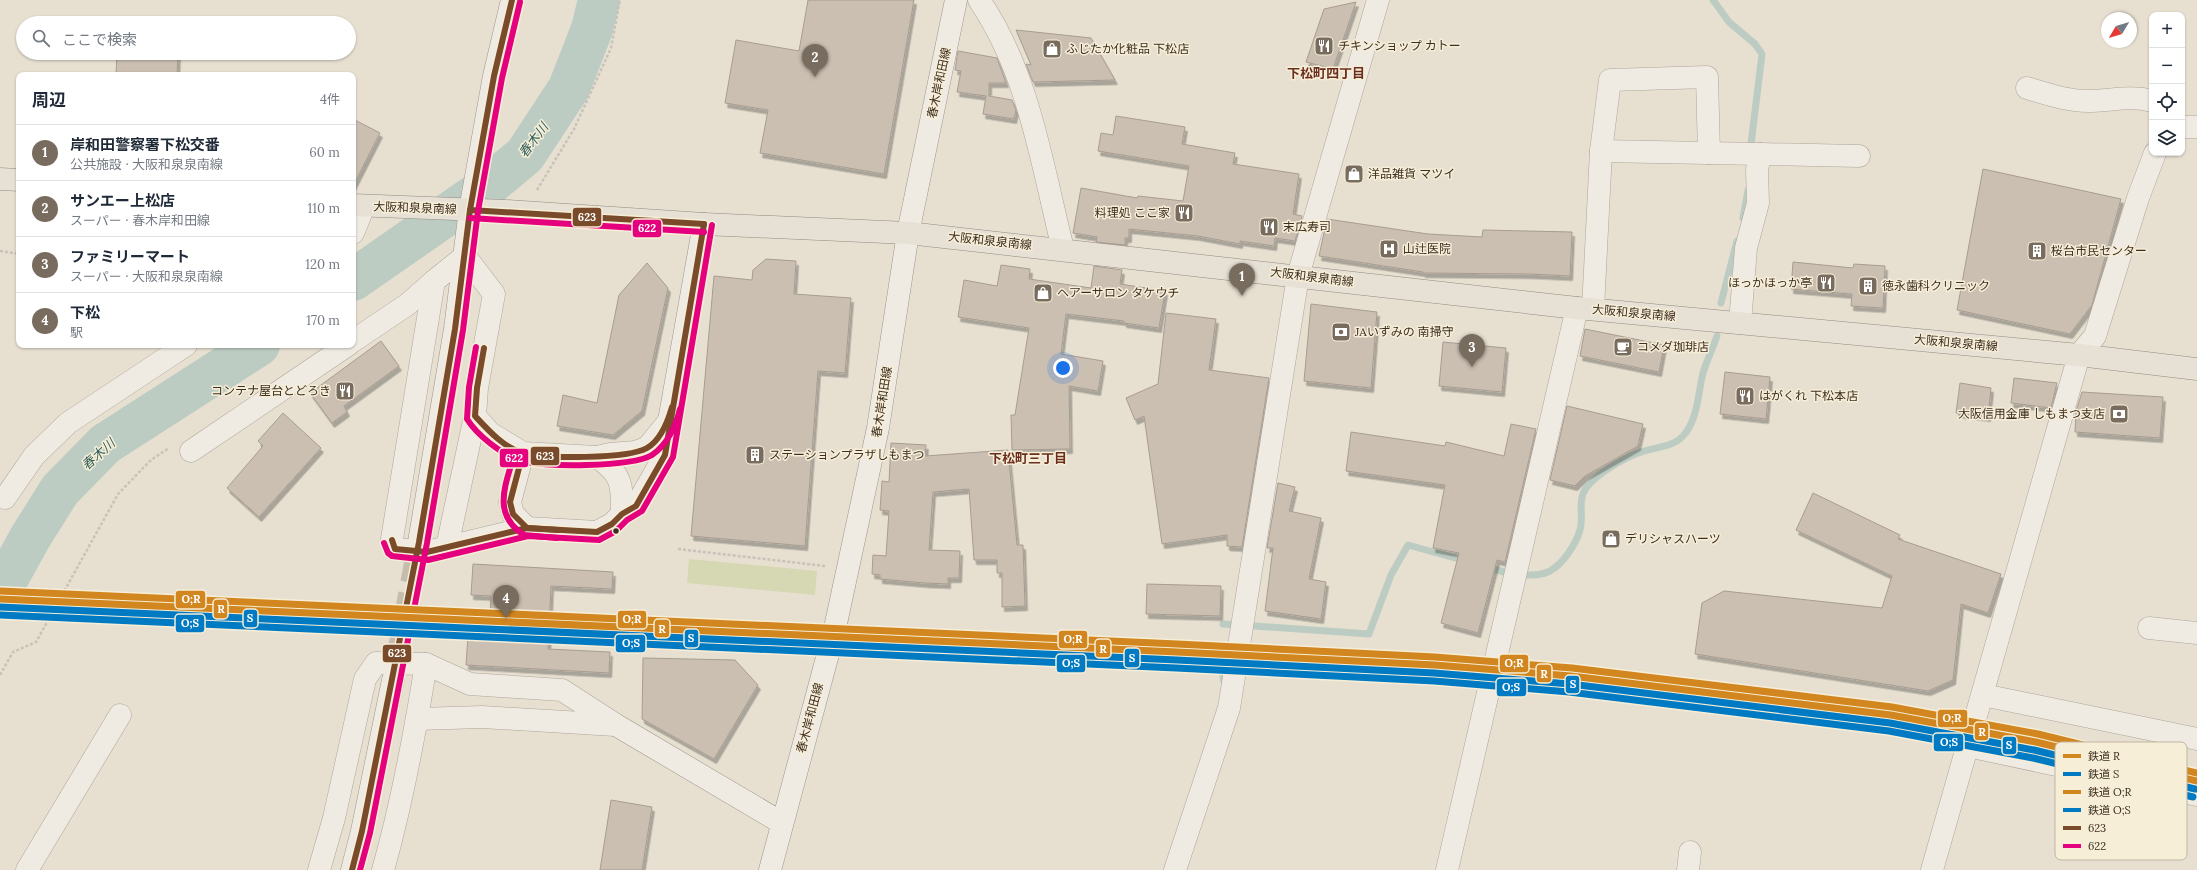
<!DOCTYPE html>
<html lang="ja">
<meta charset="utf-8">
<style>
body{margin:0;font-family:Lora,"Noto Sans JP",serif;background:#f6f6f7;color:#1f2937}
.controls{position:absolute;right:12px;top:12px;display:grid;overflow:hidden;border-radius:8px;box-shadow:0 1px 3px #0004}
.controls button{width:36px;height:36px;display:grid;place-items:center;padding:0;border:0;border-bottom:1px solid #e0e1e3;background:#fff;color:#1f2937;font:20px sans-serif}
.compass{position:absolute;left:2101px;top:12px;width:36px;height:36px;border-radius:50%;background:#fff;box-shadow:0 1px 3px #0004;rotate:232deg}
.you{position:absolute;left:1063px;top:368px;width:14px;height:14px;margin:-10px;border:3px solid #fff;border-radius:50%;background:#1a73e8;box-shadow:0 0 0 6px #1a73e833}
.badge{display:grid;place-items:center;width:26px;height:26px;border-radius:50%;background:#786c5e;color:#fff;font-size:13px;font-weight:700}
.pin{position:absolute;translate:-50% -33px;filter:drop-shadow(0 1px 2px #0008)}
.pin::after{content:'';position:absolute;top:21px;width:14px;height:12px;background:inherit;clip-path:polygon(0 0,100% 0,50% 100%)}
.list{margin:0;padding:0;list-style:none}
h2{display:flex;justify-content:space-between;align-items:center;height:52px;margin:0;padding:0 16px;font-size:17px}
h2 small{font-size:13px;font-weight:400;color:#747a83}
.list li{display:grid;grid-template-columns:26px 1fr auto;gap:12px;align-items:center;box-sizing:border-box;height:56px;padding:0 16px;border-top:1px solid #e0e1e3}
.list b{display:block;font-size:15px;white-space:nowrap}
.list p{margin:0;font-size:13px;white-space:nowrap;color:#747a83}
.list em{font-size:13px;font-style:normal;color:#747a83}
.icon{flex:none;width:22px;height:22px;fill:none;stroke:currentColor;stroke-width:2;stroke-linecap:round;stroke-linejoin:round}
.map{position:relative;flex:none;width:2197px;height:870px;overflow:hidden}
.search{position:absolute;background:#fff;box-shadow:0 1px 3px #0004;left:16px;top:16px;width:340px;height:44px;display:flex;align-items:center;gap:10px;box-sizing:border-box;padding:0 14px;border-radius:22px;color:#747a83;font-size:15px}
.panel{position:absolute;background:#fff;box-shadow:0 1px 3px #0004;left:16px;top:72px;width:340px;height:276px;border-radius:8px}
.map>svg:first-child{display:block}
</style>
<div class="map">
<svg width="2197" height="870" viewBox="0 0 2197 870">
<defs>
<filter id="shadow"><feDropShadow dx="2.5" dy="4.5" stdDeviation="0" flood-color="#0004"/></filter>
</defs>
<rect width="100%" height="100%" fill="#e7e0d1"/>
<!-- green -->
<polygon fill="#d6d7b3" points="689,559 817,571 815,595 687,583"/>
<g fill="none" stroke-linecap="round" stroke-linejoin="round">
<!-- stream -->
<g stroke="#bcccc2" stroke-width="7">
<polyline points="1713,0 1729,22 1755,44 1762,54 1751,144"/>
<polyline points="1743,218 1748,190"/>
<polyline points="1721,303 1737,241"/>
<polyline points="1486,567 1508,573"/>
<path d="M 1527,575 C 1535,575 1542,575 1550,571 C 1563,564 1576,544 1580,530 C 1584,516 1577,501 1586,488 C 1598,473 1625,457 1644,451 C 1657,447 1673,447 1683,436 C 1698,420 1698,393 1703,373 C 1707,360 1713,348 1717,336"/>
<polyline points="1223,624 1238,625"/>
<polyline points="1254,626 1369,634 1391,575 1408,545 1466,561"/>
<polyline points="1220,664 1225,685"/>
</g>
<!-- river -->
<g stroke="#bcccc2" stroke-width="42">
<polyline points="353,280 484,189 525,155 569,88 592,29 599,0"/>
<polyline points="0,592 31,536 60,490 105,444 259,345"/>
</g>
</g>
<!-- building -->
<g fill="#cbbfb2" stroke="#a89c90" filter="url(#shadow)">
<polygon points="808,0 914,0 884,174 760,153 768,110 725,103 736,40 799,51"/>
<polygon points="1356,2 1333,69 1306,62 1324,9"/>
<polygon points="1016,30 1091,38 1115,80 1033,82 1026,64 1031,65"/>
<polygon points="958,51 997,58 1006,83 989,83 989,96 1012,100 1016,110 1014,119 983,114 986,96 957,92 961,71 955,70"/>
<polygon points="117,53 178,53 177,75 116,75"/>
<polygon points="1116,116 1185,127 1182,144 1235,153 1233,164 1299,174 1293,214 1302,216 1295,241 1275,238 1274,246 1240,241 1240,244 1198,236 1129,229 1129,238 1125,238 1125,245 1096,242 1097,237 1073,233 1081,188 1137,198 1138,196 1183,201 1189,166 1098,151 1101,133 1113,135"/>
<polygon points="353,119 380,133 353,186"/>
<polygon points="1983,169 2121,199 2092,305 2070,334 1957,310"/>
<polygon points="1327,219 1428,234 1482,237 1483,230 1572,232 1570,276 1530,274 1423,273 1423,272 1319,256"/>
<polygon points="766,259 796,261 794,294 851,298 845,373 818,371 805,546 691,536 714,276 752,280 753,270"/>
<polygon points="1793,262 1853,268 1854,264 1885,266 1883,308 1851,306 1852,294 1791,289"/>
<polygon points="647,263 668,288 642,411 613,435 557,426 563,395 597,403 619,295"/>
<polygon points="1001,265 1030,269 1029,279 1091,288 1094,266 1122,270 1120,284 1165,291 1159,328 1124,323 1124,321 1066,314 1061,354 1103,361 1098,391 1069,386 1070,449 1012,450 1011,415 1015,415 1029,328 958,317 964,280 997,286"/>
<polygon points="1311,304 1377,312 1371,388 1304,381"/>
<polygon points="1166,313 1216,319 1209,370 1269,378 1242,547 1227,546 1227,535 1162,544 1144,416 1135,420 1126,398 1158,384"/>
<polygon points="1585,329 1664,345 1659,372 1580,356"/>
<polygon points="381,341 399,366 344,406 347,412 332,423 310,393"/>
<polygon points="1443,342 1506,348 1502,392 1439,386"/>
<polygon points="1725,372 1770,377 1766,419 1720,414"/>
<polygon points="2014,378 2057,383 2051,408 2011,403"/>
<polygon points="1960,383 1991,388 1988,417 1956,413"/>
<polygon points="2082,392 2163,397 2160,438 2075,432 2076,411"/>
<polygon points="1567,406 1643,424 1638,446 1585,476 1575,486 1550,480"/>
<polygon points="283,413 321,448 259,517 227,488 263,446 258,441"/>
<polygon points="1511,424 1536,429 1505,562 1497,560 1478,633 1441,623 1459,553 1433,548 1445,485 1346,471 1351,432 1445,446 1446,442 1504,456"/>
<polygon points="891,443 926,445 925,456 1008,450 1017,545 1023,545 1025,606 1002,607 1002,573 997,573 997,560 974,560 969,489 933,492 929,550 960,551 959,578 948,578 948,584 925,583 880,579 880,575 872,574 873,555 886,556 889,511 880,510 882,481 889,482"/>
<polygon points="1278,483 1295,487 1289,511 1321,518 1309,579 1326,582 1321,619 1265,611 1273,548 1267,548"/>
<polygon points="1813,493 1900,535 1898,539 2001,574 1988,613 1961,604 1953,680 1928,691 1695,654 1702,603 1724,591 1882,608 1892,576 1796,530"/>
<polygon points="473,564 613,572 612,589 551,586 548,649 610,652 609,673 466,665 468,635 489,637 491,596 471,595"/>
<polygon points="1147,584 1221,586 1220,616 1146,614"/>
<polygon points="643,658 735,660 758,685 714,759 642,719"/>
<polygon points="611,800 652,807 642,870 600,870"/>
</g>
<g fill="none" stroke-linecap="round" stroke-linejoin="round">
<!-- secondary-tunnel -->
<polyline stroke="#c5bcae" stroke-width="22" stroke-dasharray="22 11" stroke-linecap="butt" points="393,680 419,542"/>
<!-- street casing -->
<g stroke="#ada599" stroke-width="23">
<g id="street">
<path d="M 979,0 C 1029,73 1042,165 1063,249"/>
<path d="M 2027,88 C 2047,94 2067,101 2088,101 C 2109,101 2131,95 2152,101"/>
<polyline points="2182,127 2197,127"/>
<polyline points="1601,151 1760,154"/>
<polyline points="353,233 364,206"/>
<polyline points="1593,309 1601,151 1610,80 1707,77 1709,153"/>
<polyline points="1740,323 1746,248 1758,203 1757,170 1760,154 1859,156"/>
<polyline points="353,341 408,304 434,281"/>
<polyline points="475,416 490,433 523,453 597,457 610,454 635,452 647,448 669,421"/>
<polyline points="191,451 348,345"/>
<polyline points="523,453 510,502 513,514 527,528"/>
<path d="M 597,457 C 623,475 622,485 622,514"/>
<polyline points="5,498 34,456 68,423 186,345"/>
<polyline points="447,547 475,416 477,388 494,294 465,256 434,281 392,539 395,549 427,552 527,528 597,532 612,524 622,514 636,506 665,455 669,421"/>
<polyline points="2149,628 2197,633"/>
<polyline points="1983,695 2197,739"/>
<polyline points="418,719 482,717 615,725"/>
<polyline points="1968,746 2197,795"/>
<polyline points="27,870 120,715"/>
<polyline points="319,870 334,818 365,679 376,663 426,664 470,684 562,690 616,725"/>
<path d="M 383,870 C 402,803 415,733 426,664"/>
<polyline points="1175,870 1229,708 1298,276 1378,0"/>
<polyline points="1447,870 1577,308"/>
<polyline points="1688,870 1690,852"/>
<polyline points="1932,870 2079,355 2095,336 2138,198 2155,153"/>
</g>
</g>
<!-- secondary casing -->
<g stroke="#9c958a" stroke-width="23">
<g id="secondary">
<polyline points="669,421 704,224"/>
<polyline points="419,542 455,329 470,210 494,76 512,0"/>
<polyline points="616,725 782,823"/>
<polyline points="352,870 362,831 393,680"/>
<polyline points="770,870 835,628 878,428 908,233 956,0"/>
</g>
</g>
<!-- primary casing -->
<g stroke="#928b80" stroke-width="23">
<g id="primary">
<polyline points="0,179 19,180"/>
<polyline points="353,205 506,211 704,224 908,233 1577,308 2079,355 2197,369"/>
</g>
</g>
<!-- path -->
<g stroke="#c8c2b9" stroke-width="2.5" stroke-dasharray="3 2" stroke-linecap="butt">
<polyline points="537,190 574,129 611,48 620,0"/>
<polyline points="0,251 19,254"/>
<polyline points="678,549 825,566"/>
<polyline points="0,675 13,652 36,642 118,494 151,460 169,448"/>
</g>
<!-- street -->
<use href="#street" stroke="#efebe3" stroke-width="22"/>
<!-- secondary -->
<use href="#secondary" stroke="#efebe3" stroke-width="22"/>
<!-- primary -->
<use href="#primary" stroke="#e6e1d4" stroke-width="22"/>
<!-- bus-1 casing -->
<g stroke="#f7eed8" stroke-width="9">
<g id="bus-1">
<polyline points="470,210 704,224"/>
<path d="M 484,348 L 477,388 L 475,416 C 488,430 504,448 523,453 C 545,459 628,459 647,448 C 661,440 668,421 672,407"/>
<polyline points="523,453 510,502 513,514 527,528 558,530"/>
<polyline points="392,540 395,549 427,552 527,528 597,532 612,524 622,514 636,506 665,455 704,224"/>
<polyline points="352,870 362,831 419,542 455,329 470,210 494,76 512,0"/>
</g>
</g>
<!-- bus-2 casing -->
<g stroke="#f7eed8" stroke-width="9">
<g id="bus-2">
<polyline points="470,218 704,232"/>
<path d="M 476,347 L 469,387 L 467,419 C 477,435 501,454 519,460 C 541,468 632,467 652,455 C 667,445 676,426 680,409"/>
<path d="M 515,451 C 507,483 490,513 524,535 L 557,538"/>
<polyline points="384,543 388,553 392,556 428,560 528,536 599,540 616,531 627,520 642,511 673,457 712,225"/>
<polyline points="360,870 370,833 427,543 463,330 478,211 502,78 520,2"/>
</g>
</g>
<!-- bus-1 -->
<use href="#bus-1" stroke="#7a4b2a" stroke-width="6"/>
<!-- bus-2 -->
<use href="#bus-2" stroke="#e5007d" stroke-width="6"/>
<!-- rail-1 casing -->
<g stroke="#f7eed8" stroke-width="10">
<polyline id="rail-1" points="0,599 1177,652 1435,665 1571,676 1891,715 2036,742 2197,781"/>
</g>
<!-- rail-2 casing -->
<g stroke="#f7eed8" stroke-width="10">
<polyline id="rail-2" points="0,607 1177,660 1434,673 1570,684 1890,723 2034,750 2195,789"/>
</g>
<!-- rail-3 casing -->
<g stroke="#f7eed8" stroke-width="10">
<polyline id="rail-3" points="0,591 1177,644 1435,657 1572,668 1892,707 2038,734 2197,773"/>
</g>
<!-- rail-4 casing -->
<g stroke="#f7eed8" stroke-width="10">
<polyline id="rail-4" points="0,615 1176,668 1434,681 1569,692 1889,731 2033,758 2193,797"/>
</g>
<!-- rail-1 -->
<use href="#rail-1" stroke="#d2861f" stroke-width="7"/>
<!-- rail-2 -->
<use href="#rail-2" stroke="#007ac2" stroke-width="7"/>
<!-- rail-3 -->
<use href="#rail-3" stroke="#d2861f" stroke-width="7"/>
<!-- rail-4 -->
<use href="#rail-4" stroke="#007ac2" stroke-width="7"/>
</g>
<!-- icons -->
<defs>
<g id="restaurant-square" transform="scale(1)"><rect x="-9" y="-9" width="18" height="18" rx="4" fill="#786c5e" stroke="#f7eed8"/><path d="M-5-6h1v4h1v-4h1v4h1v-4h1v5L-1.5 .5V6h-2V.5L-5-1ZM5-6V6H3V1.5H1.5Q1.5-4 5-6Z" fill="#fff"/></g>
<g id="shop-square" transform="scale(1)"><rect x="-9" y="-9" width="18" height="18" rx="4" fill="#786c5e" stroke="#f7eed8"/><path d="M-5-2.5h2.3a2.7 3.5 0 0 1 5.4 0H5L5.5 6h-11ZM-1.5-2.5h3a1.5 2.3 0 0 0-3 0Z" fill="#fff"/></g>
<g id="hospital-square" transform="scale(1)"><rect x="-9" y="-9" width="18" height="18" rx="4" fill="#786c5e" stroke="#f7eed8"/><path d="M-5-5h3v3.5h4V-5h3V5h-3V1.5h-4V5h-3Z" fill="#fff"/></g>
<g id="building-square" transform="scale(1)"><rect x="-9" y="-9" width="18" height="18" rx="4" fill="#786c5e" stroke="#f7eed8"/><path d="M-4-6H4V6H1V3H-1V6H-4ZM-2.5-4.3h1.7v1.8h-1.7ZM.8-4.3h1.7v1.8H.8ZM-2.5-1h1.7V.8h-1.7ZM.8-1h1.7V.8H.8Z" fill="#fff"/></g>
<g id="bank-square" transform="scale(1)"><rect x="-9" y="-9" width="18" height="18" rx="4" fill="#786c5e" stroke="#f7eed8"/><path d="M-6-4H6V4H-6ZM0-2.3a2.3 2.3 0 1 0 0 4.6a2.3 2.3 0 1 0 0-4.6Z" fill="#fff"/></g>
<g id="cafe-square" transform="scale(1)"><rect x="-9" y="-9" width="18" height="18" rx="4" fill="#786c5e" stroke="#f7eed8"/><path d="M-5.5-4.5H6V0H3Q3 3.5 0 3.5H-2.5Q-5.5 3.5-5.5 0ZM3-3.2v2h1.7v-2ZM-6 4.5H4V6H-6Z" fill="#fff"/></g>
</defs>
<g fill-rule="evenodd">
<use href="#restaurant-square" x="1324" y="46"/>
<use href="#shop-square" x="1052" y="49"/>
<use href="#shop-square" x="1354" y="174"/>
<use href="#restaurant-square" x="1184" y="213"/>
<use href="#restaurant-square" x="1269" y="227"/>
<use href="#hospital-square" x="1389" y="249"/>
<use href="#building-square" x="2037" y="251"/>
<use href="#restaurant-square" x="1826" y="283"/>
<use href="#building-square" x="1868" y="286"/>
<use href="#shop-square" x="1043" y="293"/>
<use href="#bank-square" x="1341" y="332"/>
<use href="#cafe-square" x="1623" y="347"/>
<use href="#restaurant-square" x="345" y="391"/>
<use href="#restaurant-square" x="1745" y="396"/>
<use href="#bank-square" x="2119" y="414"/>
<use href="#building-square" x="755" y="455"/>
<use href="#shop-square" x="1611" y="539"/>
</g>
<!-- markers -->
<circle fill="#3d2e20" stroke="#f7eed8" stroke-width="1.5" cx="616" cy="531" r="3.5"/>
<g text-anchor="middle" stroke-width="3" stroke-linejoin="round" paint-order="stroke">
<!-- poi labels -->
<g font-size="12" fill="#3d2e20" stroke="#f7eed8" text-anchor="start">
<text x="1338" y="50">チキンショップ カトー</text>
<text x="1066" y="53">ふじたか化粧品 下松店</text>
<text x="1368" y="178">洋品雑貨 マツイ</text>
<text x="1170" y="217" text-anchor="end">料理処 ここ家</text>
<text x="1283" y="231">末広寿司</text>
<text x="1403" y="253">山辻医院</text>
<text x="2051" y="255">桜台市民センター</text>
<text x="1812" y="287" text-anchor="end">ほっかほっか亭</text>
<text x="1882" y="290">徳永歯科クリニック</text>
<text x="1057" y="297">ヘアーサロン タケウチ</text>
<text x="1355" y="336">JAいずみの 南掃守</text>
<text x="1637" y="351">コメダ珈琲店</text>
<text x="331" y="395" text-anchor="end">コンテナ屋台とどろき</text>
<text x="1759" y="400">はがくれ 下松本店</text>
<text x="2105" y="418" text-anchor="end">大阪信用金庫 しもまつ支店</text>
<text x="769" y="459">ステーションプラザしもまつ</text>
<text x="1625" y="543">デリシャスハーツ</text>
</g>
<!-- street labels -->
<g font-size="12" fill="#3d2e20" stroke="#f7eed8">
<text transform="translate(939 83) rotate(-78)" y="4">春木岸和田線</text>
<text transform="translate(415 208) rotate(2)" y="4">大阪和泉泉南線</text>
<text transform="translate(990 241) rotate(6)" y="4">大阪和泉泉南線</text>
<text transform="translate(1312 277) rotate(7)" y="4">大阪和泉泉南線</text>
<text transform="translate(1634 313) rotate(5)" y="4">大阪和泉泉南線</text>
<text transform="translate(1956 343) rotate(5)" y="4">大阪和泉泉南線</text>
<text transform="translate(882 402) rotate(-81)" y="4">春木岸和田線</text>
<text transform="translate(810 718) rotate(-75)" y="4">春木岸和田線</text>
</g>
<!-- neighbourhood labels -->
<g font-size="13" font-weight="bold" fill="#6b2e1e" stroke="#f7eed8">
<text x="1326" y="78">下松町四丁目</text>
<text x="1028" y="463">下松町三丁目</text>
</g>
<!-- water labels -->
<g font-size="13" font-style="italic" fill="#2f5d5a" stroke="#f7eed8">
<text transform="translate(533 140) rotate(-53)" y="5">春木川</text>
<text transform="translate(98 454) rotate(-42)" y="5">春木川</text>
</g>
</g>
<!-- legend -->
<rect x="2055" y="742" width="132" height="118" rx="6" fill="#f7eed8" stroke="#bfb4a1" stroke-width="1"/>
<rect x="2063" y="754" width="18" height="4" fill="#d2861f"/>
<rect x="2063" y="772" width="18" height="4" fill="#007ac2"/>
<rect x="2063" y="790" width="18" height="4" fill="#d2861f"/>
<rect x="2063" y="808" width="18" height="4" fill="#007ac2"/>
<rect x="2063" y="826" width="18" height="4" fill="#7a4b2a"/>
<rect x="2063" y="844" width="18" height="4" fill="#e5007d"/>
<g font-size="11" fill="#3d2e20">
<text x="2088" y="760">鉄道 R</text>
<text x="2088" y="778">鉄道 S</text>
<text x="2088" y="796">鉄道 O;R</text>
<text x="2088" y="814">鉄道 O;S</text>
<text x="2088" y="832">623</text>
<text x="2088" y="850">622</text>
</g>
<g stroke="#f7eed8" stroke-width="1.5">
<rect x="572" y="207" width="30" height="20" rx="4" fill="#7a4b2a"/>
<rect x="632" y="219" width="30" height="19" rx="4" fill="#e5007d"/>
<rect x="530" y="446" width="30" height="20" rx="4" fill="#7a4b2a"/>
<rect x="499" y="448" width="30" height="20" rx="4" fill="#e5007d"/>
<rect x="175" y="590" width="31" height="19" rx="4" fill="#d2861f"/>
<rect x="213" y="599" width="15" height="20" rx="4" fill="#d2861f"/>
<rect x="243" y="609" width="15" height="19" rx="4" fill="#007ac2"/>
<rect x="617" y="610" width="30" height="19" rx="4" fill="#d2861f"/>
<rect x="175" y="614" width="30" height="19" rx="4" fill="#007ac2"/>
<rect x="654" y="619" width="16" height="19" rx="4" fill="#d2861f"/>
<rect x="684" y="629" width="15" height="19" rx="4" fill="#007ac2"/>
<rect x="1058" y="630" width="30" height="19" rx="4" fill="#d2861f"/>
<rect x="615" y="634" width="31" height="19" rx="4" fill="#007ac2"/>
<rect x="1095" y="639" width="16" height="19" rx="4" fill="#d2861f"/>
<rect x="382" y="644" width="30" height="19" rx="4" fill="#7a4b2a"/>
<rect x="1124" y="648" width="16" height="20" rx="4" fill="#007ac2"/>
<rect x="1056" y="654" width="30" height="19" rx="4" fill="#007ac2"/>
<rect x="1499" y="654" width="30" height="19" rx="4" fill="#d2861f"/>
<rect x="1536" y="664" width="16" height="19" rx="4" fill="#d2861f"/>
<rect x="1565" y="675" width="15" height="19" rx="4" fill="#007ac2"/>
<rect x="1496" y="678" width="31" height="19" rx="4" fill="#007ac2"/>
<rect x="1937" y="709" width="31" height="19" rx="4" fill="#d2861f"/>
<rect x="1974" y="722" width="15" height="19" rx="4" fill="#d2861f"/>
<rect x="1933" y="733" width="31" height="19" rx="4" fill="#007ac2"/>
<rect x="2002" y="736" width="15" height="19" rx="4" fill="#007ac2"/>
</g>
<g font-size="11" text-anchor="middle" font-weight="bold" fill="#fff">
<text x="587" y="221">623</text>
<text x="647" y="232">622</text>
<text x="545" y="460">623</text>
<text x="514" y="462">622</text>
<text x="191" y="603">O;R</text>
<text x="221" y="613">R</text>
<text x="250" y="622">S</text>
<text x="632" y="623">O;R</text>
<text x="190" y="627">O;S</text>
<text x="662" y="633">R</text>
<text x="691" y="642">S</text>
<text x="1073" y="643">O;R</text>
<text x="631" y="647">O;S</text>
<text x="1103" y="653">R</text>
<text x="397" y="657">623</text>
<text x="1132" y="662">S</text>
<text x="1071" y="667">O;S</text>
<text x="1514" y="667">O;R</text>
<text x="1544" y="678">R</text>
<text x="1573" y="688">S</text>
<text x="1511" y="691">O;S</text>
<text x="1952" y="722">O;R</text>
<text x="1982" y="736">R</text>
<text x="1949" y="746">O;S</text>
<text x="2009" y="749">S</text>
</g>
</svg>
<div class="controls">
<button>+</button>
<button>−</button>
<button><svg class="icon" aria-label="locate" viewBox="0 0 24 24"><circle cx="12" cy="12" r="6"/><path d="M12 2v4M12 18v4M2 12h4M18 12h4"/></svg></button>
<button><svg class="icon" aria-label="layers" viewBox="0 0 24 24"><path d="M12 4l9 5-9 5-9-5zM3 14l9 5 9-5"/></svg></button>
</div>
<svg class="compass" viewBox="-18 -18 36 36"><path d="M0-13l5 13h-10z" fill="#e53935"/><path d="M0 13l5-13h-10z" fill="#747a83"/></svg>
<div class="you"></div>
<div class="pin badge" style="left:1242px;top:296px">1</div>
<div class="pin badge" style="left:815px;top:77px">2</div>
<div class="pin badge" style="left:1472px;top:367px">3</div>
<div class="pin badge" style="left:506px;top:618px">4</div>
<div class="search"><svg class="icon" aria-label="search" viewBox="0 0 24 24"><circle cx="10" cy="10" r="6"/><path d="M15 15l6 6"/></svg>ここで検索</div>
<section class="panel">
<h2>周辺<small>4件</small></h2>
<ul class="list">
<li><span class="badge">1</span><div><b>岸和田警察署下松交番</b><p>公共施設 · 大阪和泉泉南線</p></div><em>60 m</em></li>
<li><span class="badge">2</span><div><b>サンエー上松店</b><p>スーパー · 春木岸和田線</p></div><em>110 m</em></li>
<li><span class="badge">3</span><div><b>ファミリーマート</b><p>スーパー · 大阪和泉泉南線</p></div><em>120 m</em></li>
<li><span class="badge">4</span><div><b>下松</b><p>駅</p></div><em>170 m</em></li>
</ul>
</section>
</div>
